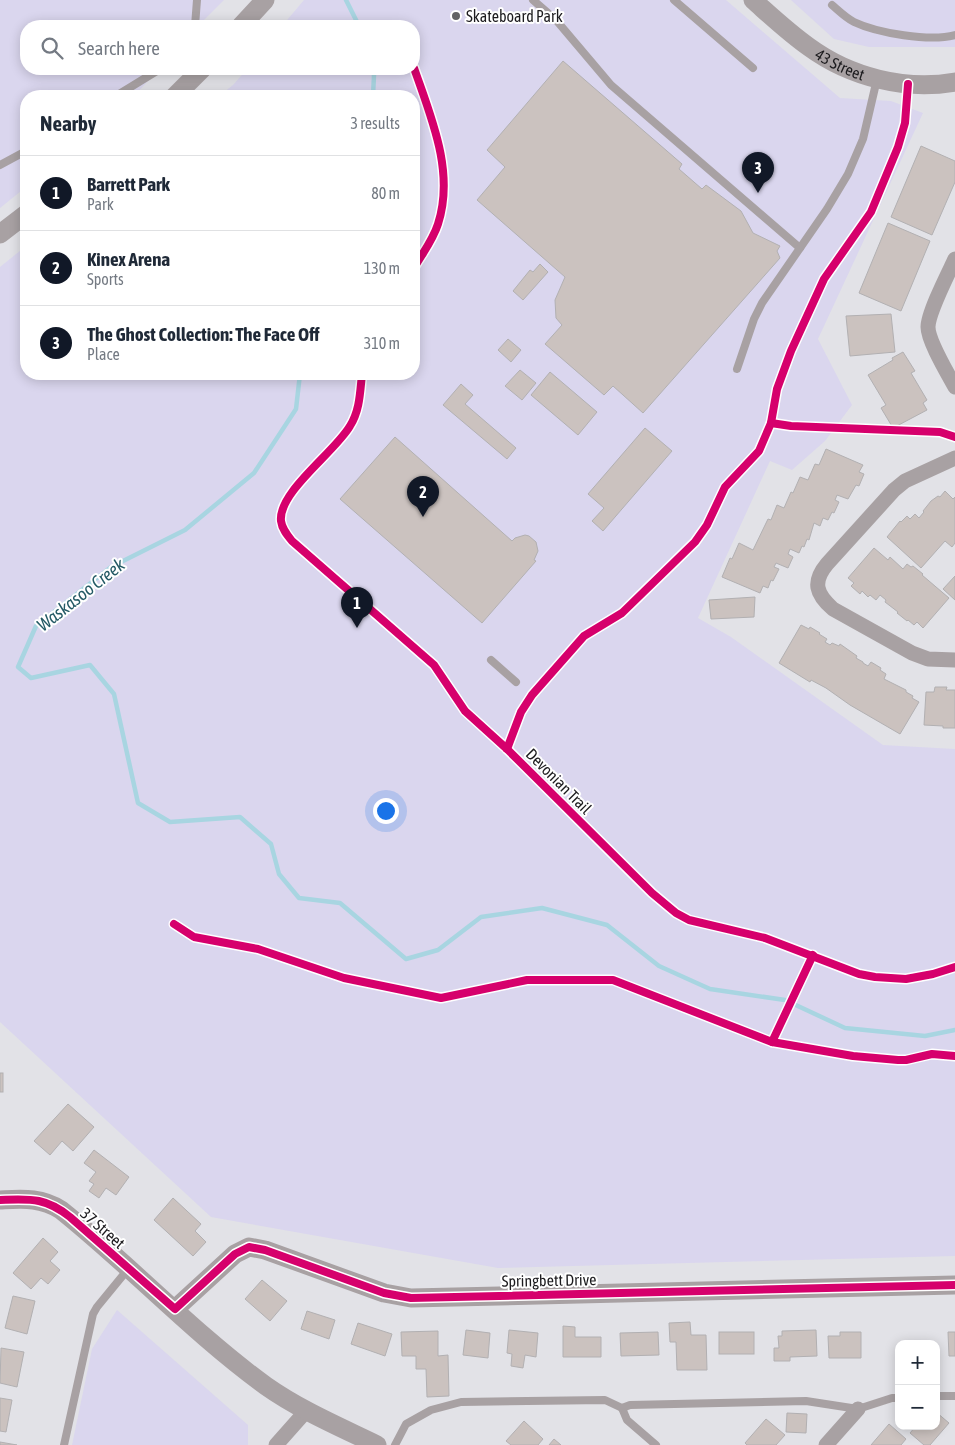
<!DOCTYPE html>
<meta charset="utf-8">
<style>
body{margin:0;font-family:"Asap Condensed",sans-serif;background:#f6f6f7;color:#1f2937}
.controls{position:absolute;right:15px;bottom:15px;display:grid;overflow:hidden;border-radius:10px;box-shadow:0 2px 12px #0003}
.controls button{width:45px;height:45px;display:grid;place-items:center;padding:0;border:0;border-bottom:1px solid #e0e1e3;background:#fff;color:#1f2937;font:25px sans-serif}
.you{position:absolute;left:385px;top:810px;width:18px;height:18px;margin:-12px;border:4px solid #fff;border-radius:50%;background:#1a73e8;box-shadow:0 0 0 8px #1a73e833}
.badge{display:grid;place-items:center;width:32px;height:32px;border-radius:50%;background:#111827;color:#fff;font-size:16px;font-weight:700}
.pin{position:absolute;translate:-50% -41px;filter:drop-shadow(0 1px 2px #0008)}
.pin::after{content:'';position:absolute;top:26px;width:18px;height:15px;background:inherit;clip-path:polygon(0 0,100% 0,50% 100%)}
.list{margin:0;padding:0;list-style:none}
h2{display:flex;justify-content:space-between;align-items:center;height:65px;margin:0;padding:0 20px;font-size:21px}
h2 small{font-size:16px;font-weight:400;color:#747a83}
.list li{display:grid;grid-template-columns:32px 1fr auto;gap:15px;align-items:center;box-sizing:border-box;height:75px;padding:0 20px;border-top:1px solid #e0e1e3}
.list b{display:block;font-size:19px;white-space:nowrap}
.list p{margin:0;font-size:16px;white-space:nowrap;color:#747a83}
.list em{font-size:16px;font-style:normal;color:#747a83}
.icon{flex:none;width:28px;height:28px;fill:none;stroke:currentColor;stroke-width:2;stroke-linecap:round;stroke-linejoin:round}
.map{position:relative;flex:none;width:955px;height:1445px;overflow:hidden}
.search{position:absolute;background:#fff;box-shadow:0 2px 12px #0003;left:20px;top:20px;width:400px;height:55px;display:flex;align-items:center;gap:12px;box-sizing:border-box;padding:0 18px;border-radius:20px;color:#747a83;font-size:19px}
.panel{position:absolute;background:#fff;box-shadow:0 2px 12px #0003;left:20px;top:90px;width:400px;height:290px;border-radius:20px}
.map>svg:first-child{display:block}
</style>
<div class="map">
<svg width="955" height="1445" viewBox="0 0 955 1445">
<rect width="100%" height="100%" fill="#e2e2e7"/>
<!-- green -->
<g fill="#dad6ee">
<polygon points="0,0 224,0 198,26 26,26 26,69 159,69 134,96 26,96 26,187 0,208"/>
<polygon points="304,0 726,0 840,98 891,101 923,113 818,339 852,405 825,441 792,470 770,461 698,618 731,637 883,745 955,749 955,1256 498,1268 211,1217 0,1022 0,267 26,246 26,374 414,374 414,96 219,96 233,85 247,69 414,69 414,26 282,26"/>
<polygon points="791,0 955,0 955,47 869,47 834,39"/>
<polygon points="117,1310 248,1425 248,1445 72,1445 92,1349"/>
</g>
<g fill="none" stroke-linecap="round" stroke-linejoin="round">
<!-- stream -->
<g stroke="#a8d5e1" stroke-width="4.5">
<polyline points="346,0 359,26"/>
<polyline points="371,69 374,75 373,96"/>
<polyline points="414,211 415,217 414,220"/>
<polyline points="300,374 296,409 254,473 185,530 111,567 36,626 18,667 31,678 90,665 114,694 138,803 170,822 240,817 271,844 279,874 299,898 340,903 406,959 438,950 481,917 542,908 607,925 659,966 710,989 785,1000 845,1028 925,1036 955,1030"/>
</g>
</g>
<!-- building -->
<g fill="#cbc2bf" stroke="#b2b0b2">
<polygon points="563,61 682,164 679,169 702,189 706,185 741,211 753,233 780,246 777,251 780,258 643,413 613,386 604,395 545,344 562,325 556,318 555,300 565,277 477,200 505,167 487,150"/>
<polygon points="921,146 955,161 955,182 932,235 891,217"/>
<polygon points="888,223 930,241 901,311 859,293"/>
<polygon points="540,264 548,272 523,300 513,291 530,270 533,272"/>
<polygon points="891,314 895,352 850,356 846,316"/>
<polygon points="508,339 521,350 511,362 498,350"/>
<polygon points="903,352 915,371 911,373 927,400 923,403 927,410 893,428 881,408 886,405 868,375 893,360 892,358"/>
<polygon points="520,370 536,383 522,400 505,386"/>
<polygon points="550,372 597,412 578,435 531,395"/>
<polygon points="461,384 473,395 465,404 516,448 507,459 443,405"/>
<polygon points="645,428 672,451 603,531 592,521 604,508 588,494"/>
<polygon points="395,437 512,541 515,538 525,535 529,536 536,542 538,551 534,560 536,561 482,623 340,499"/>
<polygon points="826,449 863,465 859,472 864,474 859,486 856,485 848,499 837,495 835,500 839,502 834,513 832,512 828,520 823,518 820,526 814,523 809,540 807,539 804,547 802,546 799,553 790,549 788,554 793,557 788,568 776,563 774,567 779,569 773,581 771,580 768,588 763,586 760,593 722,577 730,558 732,559 739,543 753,550 768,519 771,520 777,505 784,508 791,492 793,493 800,477 808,480 815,464 819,465"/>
<polygon points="945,491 953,499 955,497 955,543 952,547 945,541 921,568 887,537 900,521 901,522 907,516 910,519 915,514 919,518 924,512 923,511 931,501 938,496 940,497"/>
<polygon points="874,548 888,560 890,557 903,569 907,564 911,567 913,566 923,574 922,575 949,598 923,628 917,622 914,625 908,620 907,621 897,613 898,612 885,602 886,600 880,595 876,600 870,595 868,597 862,591 860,594 851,586 854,583 848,578"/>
<polygon points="955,576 955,600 943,589"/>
<polygon points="755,597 754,617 711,619 709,600"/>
<polygon points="801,625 809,629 810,627 820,633 819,634 827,639 825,642 830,645 832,643 839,646 840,644 857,656 856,658 863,662 863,663 868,666 871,662 881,668 880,670 886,674 884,679 906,690 906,692 913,696 912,698 919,702 900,734 850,705 826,688 811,680 810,682 779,663"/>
<polygon points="935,687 947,687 946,690 955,690 955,728 943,728 943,726 924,725 926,692 934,692"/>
<rect x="0" y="1073" width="3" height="19"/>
<polygon points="68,1104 94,1127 73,1151 62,1141 50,1155 34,1141"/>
<polygon points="94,1150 129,1177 116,1195 106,1188 99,1198 89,1191 94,1184 89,1181 96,1172 84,1163"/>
<polygon points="173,1198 201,1224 195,1231 206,1242 193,1256 154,1220"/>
<polygon points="43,1238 58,1252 50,1261 60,1270 48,1284 41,1278 31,1289 13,1273"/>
<polygon points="262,1280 287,1301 270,1321 245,1299"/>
<polygon points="13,1296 35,1301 27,1334 5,1328"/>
<polygon points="307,1311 335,1320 329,1339 301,1329"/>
<polygon points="690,1322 691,1335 706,1335 707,1370 677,1370 676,1342 670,1342 669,1323"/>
<polygon points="358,1323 392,1334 385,1356 351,1344"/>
<polygon points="563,1326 575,1327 575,1337 601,1337 601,1357 563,1357"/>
<polygon points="466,1330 490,1333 488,1358 463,1355"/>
<polygon points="509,1330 538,1333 536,1357 525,1355 523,1368 511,1366 512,1354 507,1353"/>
<polygon points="816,1330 817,1356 790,1357 790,1361 774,1361 774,1348 779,1348 778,1336 782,1336 782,1331"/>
<polygon points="438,1331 438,1356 448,1355 449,1396 427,1397 426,1369 416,1369 416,1356 402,1356 401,1332"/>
<polygon points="658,1332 659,1355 621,1356 620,1333"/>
<rect x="719" y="1332" width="35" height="22"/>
<polygon points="840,1332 861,1332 861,1358 829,1358 828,1336 840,1336"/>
<polygon points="948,1332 955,1332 955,1356 949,1356"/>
<polygon points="1,1348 24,1352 17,1387 0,1383"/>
<polygon points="0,1398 12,1400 6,1432 0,1431"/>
<polygon points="936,1412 949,1423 930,1445 924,1445 910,1433 916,1426 936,1426"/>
<polygon points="787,1413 807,1414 806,1433 786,1432"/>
<polygon points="766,1419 785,1435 776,1445 747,1445 745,1443"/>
<polygon points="524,1421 543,1439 538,1445 511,1445 506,1441"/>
<polygon points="889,1424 906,1439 901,1445 871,1445"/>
<polygon points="554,1439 561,1445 549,1445"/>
<polygon points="0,1442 17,1445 0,1445"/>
</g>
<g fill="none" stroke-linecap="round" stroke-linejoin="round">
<!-- service -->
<g stroke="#a8a1a3" stroke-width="8">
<polyline points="533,0 556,20 611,85 800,248"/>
<polyline points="674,0 753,68"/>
<path d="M 832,5 C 839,11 846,18 854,22 C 877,33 930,42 955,35"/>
<polyline points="195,26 197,0"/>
<polyline points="116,96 160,69"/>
<polyline points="0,165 26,151"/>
<polyline points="737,369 754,319 762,303 827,209 848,174 863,139 877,79"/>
<polyline points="491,660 516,682"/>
<polyline points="936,1396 955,1396"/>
<polyline points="622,1408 627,1420 656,1445"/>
<polyline points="64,1445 93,1314 97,1307 129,1268"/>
<polyline points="395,1445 406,1424 431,1410 461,1402 605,1400 622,1408 630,1405 806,1401 858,1409 892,1398 899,1398"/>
</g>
<!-- minor -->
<g stroke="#a8a1a3" stroke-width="15">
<path d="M 955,259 C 948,274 928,313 928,327 C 928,341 948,374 955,387"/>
<path d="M 955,458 L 905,481 L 894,490 L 827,564 C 812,582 816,594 833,609 L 912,653 L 928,659 L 955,660"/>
<polyline points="276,1445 307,1410"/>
<polyline points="826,1445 858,1409"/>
</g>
<!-- tertiary -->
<g stroke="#a8a1a3" stroke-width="19">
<path id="s1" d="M 753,0 C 771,16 789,33 809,47 C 850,77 905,91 955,82"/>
<polyline points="241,26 265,0"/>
<polyline points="175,96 202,69"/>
<polyline points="0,234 26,214"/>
<path d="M 0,1200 C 22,1199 41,1197 61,1210 C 131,1266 193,1333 266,1386 C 300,1410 340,1427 377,1445"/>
<polyline points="175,1309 235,1254 249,1247 265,1250 384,1293 411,1298 955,1285"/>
</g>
<!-- cycleway casing -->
<g stroke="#fff" stroke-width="11">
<g id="cycleway">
<path d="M 414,68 C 431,117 455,172 438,224 C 433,240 422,254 414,268"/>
<path d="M 362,374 C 360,392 360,410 350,426 C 335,452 278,492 281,521 C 282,529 287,535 292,541 L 434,665 L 465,711 L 507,749 L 652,893 L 676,913 L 689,920 L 765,938 L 859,974 L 875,977 L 906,979 L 933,974 L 955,967"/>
<polyline points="771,423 791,426 940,432 955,437"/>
<polyline points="507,749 521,712 532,695 584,636 622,613 695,542 707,525 725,487 759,451 771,423 777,389 791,351 824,279 871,212 898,147 905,123 908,84"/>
<polyline points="174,924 194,937 258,949 344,978 441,998 527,980 613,980 772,1042 853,1056 898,1060 906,1060 932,1054 955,1056"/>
<polyline points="772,1042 813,955"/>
<path d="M 0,1200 C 30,1199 45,1197 70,1217 L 175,1309 L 235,1254 L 249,1247 L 265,1250 L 384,1293 L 411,1298 L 955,1285"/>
</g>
</g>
<!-- cycleway -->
<use href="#cycleway" stroke="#d6006c" stroke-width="8"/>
</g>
<!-- markers -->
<circle fill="#616164" stroke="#fff" stroke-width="2" cx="456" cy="16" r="5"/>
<g text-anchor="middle" stroke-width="4" stroke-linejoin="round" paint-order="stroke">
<!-- poi labels -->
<g font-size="16" fill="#1c1b1e" stroke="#fff" text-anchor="start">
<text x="466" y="22">Skateboard Park</text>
</g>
<!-- street labels -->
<g font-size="16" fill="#1c1b1e" stroke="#fff">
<text dy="6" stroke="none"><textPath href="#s1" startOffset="109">43 Street</textPath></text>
<text transform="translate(559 781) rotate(45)" y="6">Devonian Trail</text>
<text transform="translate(103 1228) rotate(41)" y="6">37 Street</text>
<text transform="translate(549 1280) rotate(-1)" y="6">Springbett Drive</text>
</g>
<!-- water labels -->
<g font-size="18" font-style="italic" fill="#245a65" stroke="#fff">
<text transform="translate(81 595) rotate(-38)" y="6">Waskasoo Creek</text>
</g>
</g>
</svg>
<div class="controls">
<button>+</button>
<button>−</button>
</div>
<div class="you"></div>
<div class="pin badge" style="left:357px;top:628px">1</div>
<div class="pin badge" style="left:423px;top:517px">2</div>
<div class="pin badge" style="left:758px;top:193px">3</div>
<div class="search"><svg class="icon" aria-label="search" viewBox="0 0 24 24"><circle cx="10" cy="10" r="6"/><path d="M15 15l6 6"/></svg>Search here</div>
<section class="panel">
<h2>Nearby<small>3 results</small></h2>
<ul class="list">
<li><span class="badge">1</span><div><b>Barrett Park</b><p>Park</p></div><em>80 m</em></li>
<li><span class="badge">2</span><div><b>Kinex Arena</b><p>Sports</p></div><em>130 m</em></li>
<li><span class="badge">3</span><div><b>The Ghost Collection: The Face Off</b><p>Place</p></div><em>310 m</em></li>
</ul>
</section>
</div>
